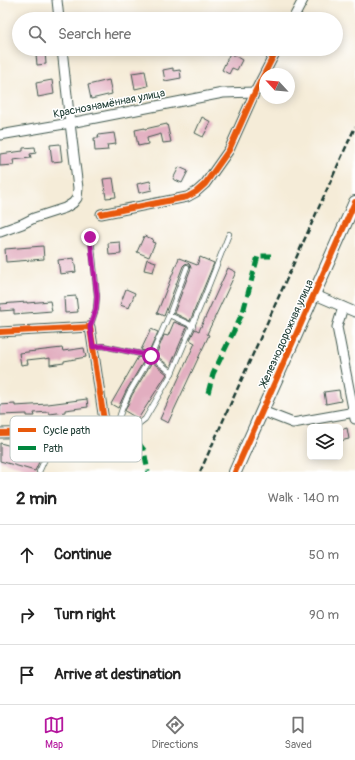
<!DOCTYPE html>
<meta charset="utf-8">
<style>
body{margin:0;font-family:Pangolin,sans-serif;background:#f2f2f2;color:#222}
.controls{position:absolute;right:12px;bottom:12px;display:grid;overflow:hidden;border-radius:6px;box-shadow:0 2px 10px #0003}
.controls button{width:36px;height:36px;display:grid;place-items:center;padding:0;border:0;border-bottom:1px solid #e0e0e0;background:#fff;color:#222;font:20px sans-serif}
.compass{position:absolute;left:259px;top:68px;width:36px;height:36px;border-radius:50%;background:#fff;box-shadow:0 2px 10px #0003;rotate:296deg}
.stop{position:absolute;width:12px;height:12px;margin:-9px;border:3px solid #b5179e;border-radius:50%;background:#fff}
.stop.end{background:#b5179e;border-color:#fff;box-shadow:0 1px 4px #0008}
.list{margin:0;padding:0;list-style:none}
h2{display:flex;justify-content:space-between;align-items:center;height:52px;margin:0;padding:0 16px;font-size:17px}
h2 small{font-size:13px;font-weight:400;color:#767676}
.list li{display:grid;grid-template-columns:26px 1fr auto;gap:12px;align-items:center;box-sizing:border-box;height:60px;padding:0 16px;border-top:1px solid #e0e0e0}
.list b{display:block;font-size:15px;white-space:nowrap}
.list em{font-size:13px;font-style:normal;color:#767676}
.icon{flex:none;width:22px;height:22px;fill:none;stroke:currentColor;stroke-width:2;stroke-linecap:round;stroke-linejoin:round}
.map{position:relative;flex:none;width:355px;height:472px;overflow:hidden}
.search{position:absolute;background:#fff;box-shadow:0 2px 10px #0003;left:12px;right:12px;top:12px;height:44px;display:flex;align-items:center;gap:10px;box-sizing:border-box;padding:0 14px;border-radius:22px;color:#767676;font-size:15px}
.sheet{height:232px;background:#fff}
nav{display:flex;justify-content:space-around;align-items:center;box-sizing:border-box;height:56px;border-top:1px solid #e0e0e0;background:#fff;font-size:11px;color:#767676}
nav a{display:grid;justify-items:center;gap:2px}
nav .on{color:#b5179e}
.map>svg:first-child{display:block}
</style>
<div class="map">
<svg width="355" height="472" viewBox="0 0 355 472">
<rect width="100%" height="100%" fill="#fff"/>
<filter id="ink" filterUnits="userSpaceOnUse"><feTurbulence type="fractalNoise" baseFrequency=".025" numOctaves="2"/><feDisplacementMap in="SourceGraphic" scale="8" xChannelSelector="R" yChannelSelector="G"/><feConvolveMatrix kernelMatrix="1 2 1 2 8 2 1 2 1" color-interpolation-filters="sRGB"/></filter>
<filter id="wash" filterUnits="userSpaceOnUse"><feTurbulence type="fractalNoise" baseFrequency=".012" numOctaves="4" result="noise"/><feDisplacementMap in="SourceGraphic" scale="16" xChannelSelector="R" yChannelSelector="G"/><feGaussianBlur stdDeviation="0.9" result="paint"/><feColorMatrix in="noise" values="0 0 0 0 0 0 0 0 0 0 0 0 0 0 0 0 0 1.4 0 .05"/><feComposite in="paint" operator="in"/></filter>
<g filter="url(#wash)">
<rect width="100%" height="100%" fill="#f5ecd8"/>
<g id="blocks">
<!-- building -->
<g fill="#e2aec0">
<polygon points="45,52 46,64 37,65 36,54"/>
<polygon points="230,53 242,60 237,70 232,68 229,74 222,70"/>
<polygon points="173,68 173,71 180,70 181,78 165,81 163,70"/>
<polygon points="145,71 148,86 135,89 132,73"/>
<polygon points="52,80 54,94 38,97 36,83"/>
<polygon points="109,80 112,94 91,99 88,85"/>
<polygon points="202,117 211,122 203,137 195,133"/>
<polygon points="167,124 171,142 163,143 161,134 147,138 148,144 138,146 135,130 145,128 145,129"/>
<polygon points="114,133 116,144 107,145 108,150 95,151 94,138 99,138 98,135"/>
<polygon points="60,144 62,161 52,162 50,145"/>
<polygon points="35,147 36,153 30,154 31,158 13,160 14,165 0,166 0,154 23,151 23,148"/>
<polygon points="179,167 188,171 182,183 173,179"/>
<polygon points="113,178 116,197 106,198 103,179"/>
<polygon points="150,181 152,190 139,193 137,184"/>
<polygon points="144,236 153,239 152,242 155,243 149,257 137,252"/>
<polygon points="120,242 121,254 109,255 108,243"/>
<polygon points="43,246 44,259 6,262 5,249"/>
<polygon points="200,257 214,263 190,321 174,313 191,268 190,265 188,263 185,264 183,266 164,316 157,313 179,258 197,265"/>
<polygon points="74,258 76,272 60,274 58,260"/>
<polygon points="147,259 156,262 153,272 144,270"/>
<polygon points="228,268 236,272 207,334 209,335 168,423 160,419 195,343 190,340 195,329 199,331"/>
<polygon points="126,289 135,293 129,308 120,305"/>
<polygon points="76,296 78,312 65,313 64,297"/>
<polygon points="50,301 52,311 14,314 14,310 0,311 0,304 27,302 27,303"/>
<polygon points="174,322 187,327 170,367 156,355 164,335 168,336"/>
<polygon points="151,329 158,332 149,352 141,350"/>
<polygon points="62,348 63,351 84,348 86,357 64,361 64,363 50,365 50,358 45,359 45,358 27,360 28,364 21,365 19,353"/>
<polygon points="138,357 145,359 126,391 118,408 111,404"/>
<polygon points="152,362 167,374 138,419 125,411 132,395"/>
<polygon points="339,390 341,401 326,404 324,392"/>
<polygon points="87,399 88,407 65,410 65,412 50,414 49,412 34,413 35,416 27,416 27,414 0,415 0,405 15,404 15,406 48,404"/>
<polygon points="347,428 349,439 340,441 340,430"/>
<polygon points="0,443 27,450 42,455 35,471 0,461"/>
</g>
</g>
</g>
<g filter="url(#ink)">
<use href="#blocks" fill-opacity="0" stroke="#3f574d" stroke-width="1"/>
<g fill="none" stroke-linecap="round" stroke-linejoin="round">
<!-- service casing -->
<g stroke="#3f574d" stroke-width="6">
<g id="service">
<polyline points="169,315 187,267"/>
<polyline points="90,327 96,309 97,296 91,237"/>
<polyline points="93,347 103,346 151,356 172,373"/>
<polyline points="114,433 122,409 129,393 151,356 169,315 193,326"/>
<polyline points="106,434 129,431 145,419 172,373 203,300 229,234"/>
<polyline points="39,472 49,450 51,432"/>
</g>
</g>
<!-- minor casing -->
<g stroke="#3f574d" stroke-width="11">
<g id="minor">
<polyline points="57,0 59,19"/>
<polyline points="293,19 303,0"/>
<polyline points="0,135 70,123 223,93 255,92"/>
<polyline points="101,214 187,197 196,192 205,184 229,150 255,92 277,49"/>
<polyline points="0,232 22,224 34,218 65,208 73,203 77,198 78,188 70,123 62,49"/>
<polyline points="313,294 355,312"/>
<polyline points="343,307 337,327 355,419"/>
<polyline points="0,332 90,327 106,434 51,432 0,433"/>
<polyline points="262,411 293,423 355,412"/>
</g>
</g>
<!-- tertiary casing -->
<g stroke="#3f574d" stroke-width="14">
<polyline id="tertiary" points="235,472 355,202"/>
</g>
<!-- service -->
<use href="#service" stroke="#fff" stroke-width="4.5"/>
<!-- minor -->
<use href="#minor" stroke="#fff" stroke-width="9"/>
<!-- tertiary -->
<use href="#tertiary" stroke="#fff" stroke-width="12"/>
<!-- rail -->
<polyline stroke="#1f3d34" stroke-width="2.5" stroke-dasharray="6 3" stroke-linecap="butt" points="200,472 355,127"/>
<!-- quiet -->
<g stroke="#00873e" stroke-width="5" stroke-dasharray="10 5" stroke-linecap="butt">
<polyline points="208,393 213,374 243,312 258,256 271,256"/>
<polyline points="129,431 144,450 148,472"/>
</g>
<!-- cycleway casing -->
<g stroke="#fff" stroke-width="8">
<g id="cycleway">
<polyline points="101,214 187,197 196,192 205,184 229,150 255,92 277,49"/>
<polyline points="0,332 90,327 106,434 51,432 0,433"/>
<polyline points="235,472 355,202"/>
</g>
</g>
<!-- cycleway -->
<use href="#cycleway" stroke="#e8590c" stroke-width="6"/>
</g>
</g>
<g fill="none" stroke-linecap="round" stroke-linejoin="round" filter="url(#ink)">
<!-- route -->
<polyline stroke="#b5179e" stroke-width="5" points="90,237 97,296 96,309 90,327 93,347 103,346 151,356"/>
</g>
<g text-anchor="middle" stroke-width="3" stroke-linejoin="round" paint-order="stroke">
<!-- street labels -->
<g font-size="11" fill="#1f3d34" stroke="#fff">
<text transform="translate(109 103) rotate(-11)" y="4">Краснознамённая улица</text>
<text transform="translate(286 333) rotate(-66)" y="4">Железнодорожная улица</text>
</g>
</g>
<!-- legend -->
<rect x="10" y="416" width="132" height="46" rx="6" fill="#fff" stroke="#bcc5c2" stroke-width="1"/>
<rect x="18" y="428" width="18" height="4" fill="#e8590c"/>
<rect x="18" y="446" width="18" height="4" fill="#00873e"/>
<g font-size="11" fill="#1f3d34">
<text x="43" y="434">Cycle path</text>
<text x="43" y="452">Path</text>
</g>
</svg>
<div class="controls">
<button><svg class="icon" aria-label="layers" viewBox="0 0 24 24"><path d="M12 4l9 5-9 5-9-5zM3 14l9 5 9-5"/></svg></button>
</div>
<svg class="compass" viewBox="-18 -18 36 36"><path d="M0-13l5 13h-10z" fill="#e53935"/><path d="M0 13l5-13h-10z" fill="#767676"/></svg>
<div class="stop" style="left:151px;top:356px"></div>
<div class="stop end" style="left:90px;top:237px"></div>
<div class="search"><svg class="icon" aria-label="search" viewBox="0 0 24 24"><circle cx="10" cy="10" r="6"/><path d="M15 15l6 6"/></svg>Search here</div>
</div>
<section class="sheet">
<h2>2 min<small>Walk · 140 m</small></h2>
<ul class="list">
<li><svg class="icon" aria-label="ahead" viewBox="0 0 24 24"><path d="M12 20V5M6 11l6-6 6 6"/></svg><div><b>Continue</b></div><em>50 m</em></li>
<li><svg class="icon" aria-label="right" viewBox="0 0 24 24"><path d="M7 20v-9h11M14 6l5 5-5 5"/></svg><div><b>Turn right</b></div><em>90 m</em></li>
<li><svg class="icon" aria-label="arrive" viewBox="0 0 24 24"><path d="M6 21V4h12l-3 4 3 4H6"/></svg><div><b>Arrive at destination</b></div></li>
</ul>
</section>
<nav>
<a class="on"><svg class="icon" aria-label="map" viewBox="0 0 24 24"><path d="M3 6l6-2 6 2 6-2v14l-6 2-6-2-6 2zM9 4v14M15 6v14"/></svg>Map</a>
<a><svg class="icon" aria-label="directions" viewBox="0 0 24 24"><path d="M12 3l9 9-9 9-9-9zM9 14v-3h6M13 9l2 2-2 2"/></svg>Directions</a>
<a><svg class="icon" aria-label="saved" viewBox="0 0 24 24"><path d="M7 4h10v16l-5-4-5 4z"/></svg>Saved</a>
</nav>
